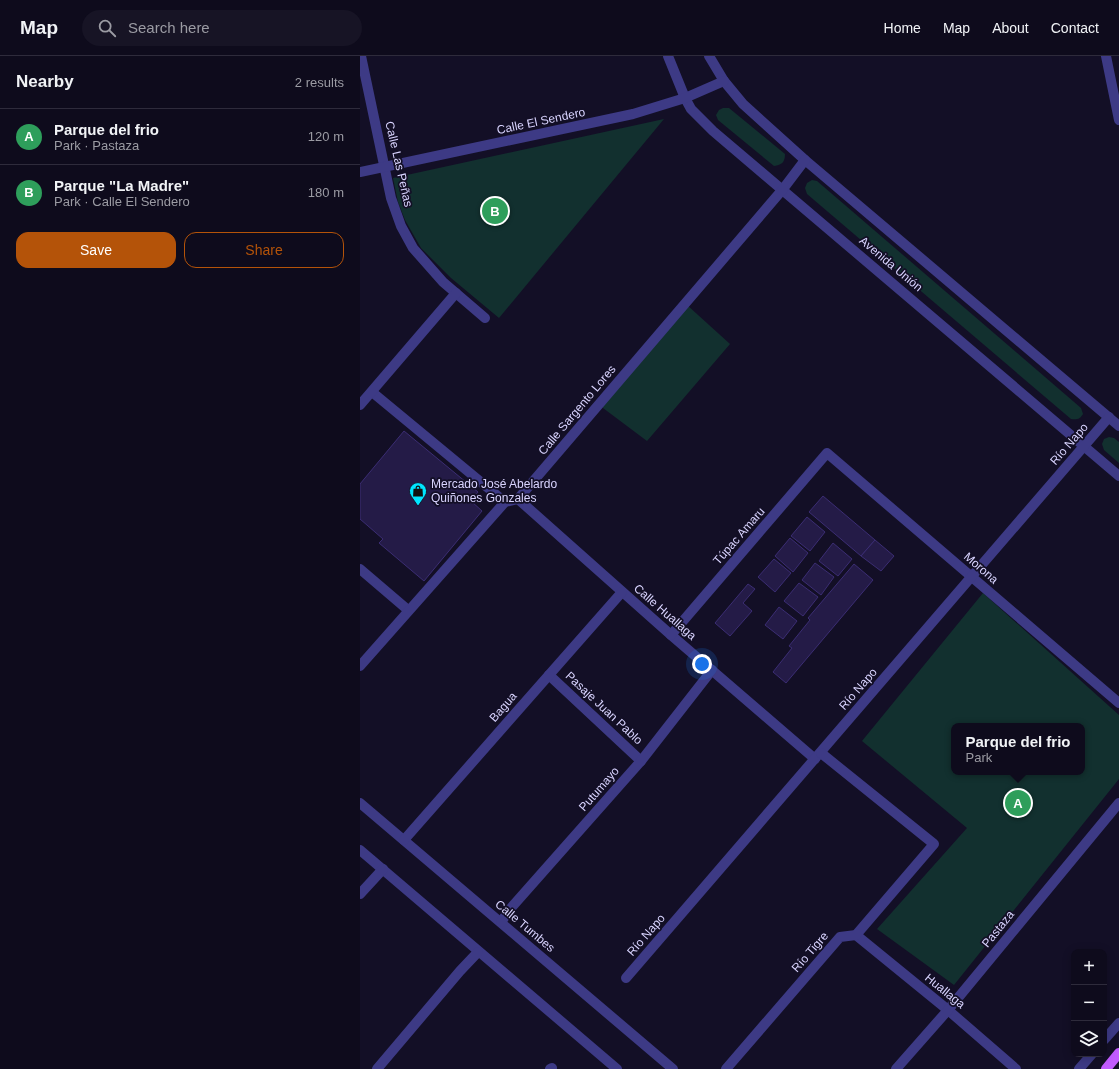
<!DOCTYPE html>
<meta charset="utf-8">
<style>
body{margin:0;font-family:Helvetica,sans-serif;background:#171425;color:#f1f3f6}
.controls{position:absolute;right:12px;bottom:12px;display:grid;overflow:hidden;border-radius:8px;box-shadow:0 2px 10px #0003}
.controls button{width:36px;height:36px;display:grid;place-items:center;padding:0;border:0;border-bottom:1px solid #2e2b3b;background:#0e0b1c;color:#f1f3f6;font:20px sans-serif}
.you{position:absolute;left:342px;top:608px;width:14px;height:14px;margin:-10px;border:3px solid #fff;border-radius:50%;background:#1a73e8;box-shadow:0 0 0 6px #1a73e833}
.badge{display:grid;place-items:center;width:26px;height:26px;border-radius:50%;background:#b45309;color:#fff;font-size:13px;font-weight:700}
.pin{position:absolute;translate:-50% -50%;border:2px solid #fff;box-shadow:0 1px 4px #0006}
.popup{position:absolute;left:591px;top:667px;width:134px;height:52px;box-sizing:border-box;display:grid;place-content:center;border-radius:8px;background:#0e0b1c;filter:drop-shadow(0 1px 3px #0005);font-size:13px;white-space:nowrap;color:#9b9ba3}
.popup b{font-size:15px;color:#f1f3f6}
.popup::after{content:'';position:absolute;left:50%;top:100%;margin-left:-8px;border:8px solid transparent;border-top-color:#0e0b1c}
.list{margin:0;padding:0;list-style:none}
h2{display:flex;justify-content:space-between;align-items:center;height:52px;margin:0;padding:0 16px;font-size:17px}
h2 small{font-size:13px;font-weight:400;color:#9b9ba3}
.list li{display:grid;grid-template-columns:26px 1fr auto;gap:12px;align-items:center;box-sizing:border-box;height:56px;padding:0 16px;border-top:1px solid #2e2b3b}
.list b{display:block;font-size:15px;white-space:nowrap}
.list p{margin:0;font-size:13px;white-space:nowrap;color:#9b9ba3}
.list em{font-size:13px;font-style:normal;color:#9b9ba3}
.actions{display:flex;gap:8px;padding:12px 16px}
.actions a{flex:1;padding:9px 0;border:1px solid #b45309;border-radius:12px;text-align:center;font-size:14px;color:#b45309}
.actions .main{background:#b45309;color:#fff}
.icon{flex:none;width:22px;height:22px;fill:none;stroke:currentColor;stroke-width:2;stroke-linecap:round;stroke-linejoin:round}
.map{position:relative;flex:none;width:759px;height:1013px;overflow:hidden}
header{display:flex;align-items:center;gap:24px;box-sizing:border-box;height:56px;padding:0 20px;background:#0e0b1c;border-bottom:1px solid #2e2b3b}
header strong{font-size:19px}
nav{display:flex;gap:22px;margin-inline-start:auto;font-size:14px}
.search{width:280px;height:36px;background:#171425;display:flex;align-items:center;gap:10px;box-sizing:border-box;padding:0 14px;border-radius:22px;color:#9b9ba3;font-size:15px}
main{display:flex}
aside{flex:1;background:#0e0b1c}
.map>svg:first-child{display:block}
</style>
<header>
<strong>Map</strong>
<div class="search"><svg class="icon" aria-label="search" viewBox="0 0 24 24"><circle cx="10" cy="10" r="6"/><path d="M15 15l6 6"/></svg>Search here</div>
<nav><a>Home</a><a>Map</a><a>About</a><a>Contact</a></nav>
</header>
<main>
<aside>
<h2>Nearby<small>2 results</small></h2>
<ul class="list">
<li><span class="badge" style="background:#2e9e5b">A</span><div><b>Parque del frio</b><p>Park · Pastaza</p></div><em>120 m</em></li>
<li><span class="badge" style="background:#2e9e5b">B</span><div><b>Parque &quot;La Madre&quot;</b><p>Park · Calle El Sendero</p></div><em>180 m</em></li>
</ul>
<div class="actions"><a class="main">Save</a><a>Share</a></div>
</aside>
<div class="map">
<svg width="759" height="1013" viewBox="0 0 759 1013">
<rect width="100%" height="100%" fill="#130f26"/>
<!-- green -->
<g fill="#12302f" fill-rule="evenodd">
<path d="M 363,52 L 369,52 L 425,98 C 425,106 422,109 414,110 L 358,64 L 356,59 L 359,54 Z"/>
<polygon points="304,63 139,262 91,222 61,192 45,164 38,146 33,122"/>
<path d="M 452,124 L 457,125 L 721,352 L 723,358 C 720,363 717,364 711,363 L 447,138 L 445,132 L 447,127 Z"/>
<polygon points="327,249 370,288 287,385 243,352 243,346"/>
<polygon points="749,381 754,382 759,386 759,407 744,394 742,388 744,383"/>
<path d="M 623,537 L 759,659 L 759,723 L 594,929 L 517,873 L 607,772 L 502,685 ZM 594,670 L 722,670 L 722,716 L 594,716 Z"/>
</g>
<!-- building -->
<g fill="#241b47" stroke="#3b2d73">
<polygon points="44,375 118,436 111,445 122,455 64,525 19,487 23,483 0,463 0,428"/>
<polygon points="463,440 515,484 501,500 449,456"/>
<polygon points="447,461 465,476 450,495 431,480"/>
<polygon points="430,482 448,497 433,516 415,500"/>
<polygon points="515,484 534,500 521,515 501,500"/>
<polygon points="473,487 492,503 478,520 459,505"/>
<polygon points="414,503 431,517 415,536 398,521"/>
<polygon points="455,507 474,521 461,539 442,524"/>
<polygon points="494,508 513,524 426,627 413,616 432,592 429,590 450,564 448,562"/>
<polygon points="439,527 458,541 443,560 424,545"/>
<polygon points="388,528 395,533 383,547 392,555 370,580 355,567"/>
<polygon points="419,551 437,565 423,583 405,569"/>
</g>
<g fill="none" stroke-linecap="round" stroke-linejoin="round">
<!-- minor -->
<g stroke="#3d3a85" stroke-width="10">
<polyline points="1,0 31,142 41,170 53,192 83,226 125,262"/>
<polyline points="308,0 325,42 331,53 353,75 759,420"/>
<polyline points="349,0 364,25 383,48 445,104 759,370"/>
<polyline points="746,0 759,64"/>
<polyline points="0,116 273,58 325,42 364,25"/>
<polyline points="12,336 145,446"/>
<polyline points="0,349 96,237"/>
<polyline points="158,443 311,579 455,703"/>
<polyline points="0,513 48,554"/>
<polyline points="311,579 467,397 759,647"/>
<polyline points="0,610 145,446 158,443 423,133 445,104"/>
<polyline points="189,619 281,705"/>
<polyline points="0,747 313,1013"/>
<polyline points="44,784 262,536"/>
<polyline points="0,794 257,1013"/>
<polyline points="0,838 23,813"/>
<polyline points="141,866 151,852 281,705 352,614"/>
<polyline points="496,879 588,954 656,1013"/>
<polyline points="266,922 749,361"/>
<polyline points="744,984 759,967"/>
<polyline points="17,1013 100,915 118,896"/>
<polyline points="190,1013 192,1012"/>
<polyline points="366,1013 480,881 496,879 574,788 461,697"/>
<polyline points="536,1013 588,954 759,747"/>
<polyline points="719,1013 732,998"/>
</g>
<!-- major -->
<polyline stroke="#c25bff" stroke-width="10" points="746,1013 759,997"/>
</g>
<!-- icons -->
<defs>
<g id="shop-pin" transform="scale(0.9)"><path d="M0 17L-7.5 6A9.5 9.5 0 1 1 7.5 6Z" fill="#00e5ff" stroke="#130f26"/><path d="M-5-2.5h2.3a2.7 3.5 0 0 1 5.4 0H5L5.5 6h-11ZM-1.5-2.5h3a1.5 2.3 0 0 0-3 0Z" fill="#111"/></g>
</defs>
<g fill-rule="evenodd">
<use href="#shop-pin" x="58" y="435"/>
</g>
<g text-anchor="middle" stroke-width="3.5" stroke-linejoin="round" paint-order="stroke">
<!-- street labels -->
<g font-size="12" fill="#d9d4ff" stroke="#130f26">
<text transform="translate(181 65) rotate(-12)" y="4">Calle El Sendero</text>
<text transform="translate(39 108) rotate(77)" y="4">Calle Las Peñas</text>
<text transform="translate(531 208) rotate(40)" y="4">Avenida Unión</text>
<text transform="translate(217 354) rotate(-50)" y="4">Calle Sargento Lores</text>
<text transform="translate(709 388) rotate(-49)" y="4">Río Napo</text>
<text transform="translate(379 480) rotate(-49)" y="4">Túpac Amaru</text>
<text transform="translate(621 512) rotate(41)" y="4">Morona</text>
<text transform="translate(305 556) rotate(41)" y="4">Calle Huallaga</text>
<text transform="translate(498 633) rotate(-49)" y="4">Río Napo</text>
<text transform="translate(143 651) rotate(-49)" y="4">Bagua</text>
<text transform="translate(244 652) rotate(43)" y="4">Pasaje Juan Pablo</text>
<text transform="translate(239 733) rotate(-49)" y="4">Putumayo</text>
<text transform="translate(165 870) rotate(40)" y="4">Calle Tumbes</text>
<text transform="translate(638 873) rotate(-51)" y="4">Pastaza</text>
<text transform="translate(286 879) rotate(-49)" y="4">Río Napo</text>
<text transform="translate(450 896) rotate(-49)" y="4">Río Tigre</text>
<text transform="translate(585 935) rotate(39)" y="4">Huallaga</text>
</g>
<!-- poi labels -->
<g font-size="12" fill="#d9d4ff" stroke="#130f26" text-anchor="start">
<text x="71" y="432">Mercado José Abelardo<tspan x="71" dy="14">Quiñones Gonzales</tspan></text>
</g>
</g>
</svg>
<div class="controls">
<button>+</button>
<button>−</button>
<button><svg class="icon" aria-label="layers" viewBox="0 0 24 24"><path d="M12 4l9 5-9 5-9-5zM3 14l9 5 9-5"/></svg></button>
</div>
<div class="you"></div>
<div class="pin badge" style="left:658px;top:747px;background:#2e9e5b">A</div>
<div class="popup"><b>Parque del frio</b>Park</div>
<div class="pin badge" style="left:135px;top:155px;background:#2e9e5b">B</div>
</div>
</main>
